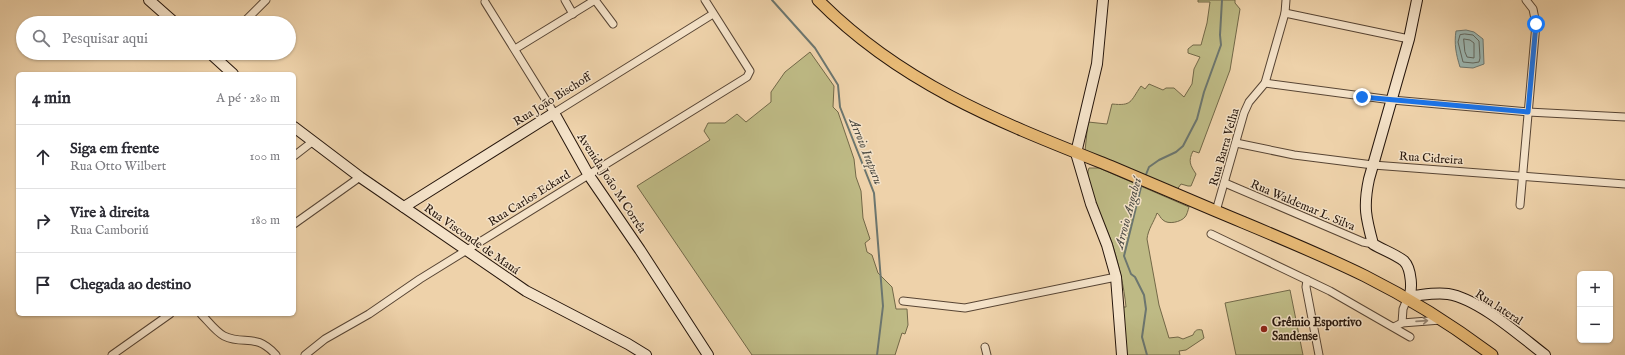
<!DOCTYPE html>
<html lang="pt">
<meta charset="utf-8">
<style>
body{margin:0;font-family:"IM FELL English",serif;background:#f7f7f7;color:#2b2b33}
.controls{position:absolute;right:12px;bottom:12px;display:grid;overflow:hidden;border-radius:6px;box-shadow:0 1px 3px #0004}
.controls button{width:36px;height:36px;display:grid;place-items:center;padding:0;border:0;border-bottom:1px solid #e1e1e2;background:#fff;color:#2b2b33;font:20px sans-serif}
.stop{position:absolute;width:12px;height:12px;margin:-9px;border:3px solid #1a73e8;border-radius:50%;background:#fff}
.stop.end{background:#1a73e8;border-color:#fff;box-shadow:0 1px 4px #0008}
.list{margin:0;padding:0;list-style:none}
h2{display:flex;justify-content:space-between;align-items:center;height:52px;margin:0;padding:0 16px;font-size:17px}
h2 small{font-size:13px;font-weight:400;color:#7c7c81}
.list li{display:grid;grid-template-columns:26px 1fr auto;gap:12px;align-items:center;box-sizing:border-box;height:64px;padding:0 16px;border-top:1px solid #e1e1e2}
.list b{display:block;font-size:15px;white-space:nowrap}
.list p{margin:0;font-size:13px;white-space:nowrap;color:#7c7c81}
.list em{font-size:13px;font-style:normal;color:#7c7c81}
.icon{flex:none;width:22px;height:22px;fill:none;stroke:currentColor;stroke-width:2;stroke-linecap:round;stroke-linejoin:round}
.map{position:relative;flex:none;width:1625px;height:355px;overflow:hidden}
.search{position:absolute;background:#fff;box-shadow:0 1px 3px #0004;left:16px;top:16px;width:280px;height:44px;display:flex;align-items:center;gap:10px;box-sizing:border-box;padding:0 14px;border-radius:22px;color:#7c7c81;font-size:15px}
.panel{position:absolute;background:#fff;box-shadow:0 1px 3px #0004;left:16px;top:72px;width:280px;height:244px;border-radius:6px}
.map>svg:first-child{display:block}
</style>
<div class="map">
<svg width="1625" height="355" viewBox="0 0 1625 355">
<rect width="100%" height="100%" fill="#eed2aa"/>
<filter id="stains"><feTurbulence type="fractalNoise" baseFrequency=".005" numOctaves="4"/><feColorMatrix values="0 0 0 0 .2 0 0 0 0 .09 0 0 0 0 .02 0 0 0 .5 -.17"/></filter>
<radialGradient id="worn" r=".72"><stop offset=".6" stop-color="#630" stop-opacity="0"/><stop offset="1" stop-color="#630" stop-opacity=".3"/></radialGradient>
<!-- green -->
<g fill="#beba85" stroke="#726848">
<path d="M 1198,0 L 1235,0 L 1235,3 L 1240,9 L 1230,70 L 1199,153 L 1193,151 C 1188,161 1190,165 1196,174 L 1191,186 L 1188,186 L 1181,184 L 1176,191 L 1085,151 L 1088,122 L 1107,124 L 1112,104 C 1132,106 1130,102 1141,86 L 1145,89 L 1149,84 L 1163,90 L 1166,88 L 1174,88 L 1184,97 L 1192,84 L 1194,69 L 1200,57 L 1188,53 L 1188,49 L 1193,45 L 1201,45 L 1207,23 L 1210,2 L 1198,2 Z"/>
<polygon points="810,52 834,86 833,107 838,112 854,159 856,177 861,191 863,218 870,239 865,243 867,252 872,255 878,273 892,287 896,309 907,309 908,325 905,334 902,333 895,355 752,355 637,186 710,140 704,131 708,123 725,123 737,114 746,122 771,102 771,92 785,72"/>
<path d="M 1089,168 L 1099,168 L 1189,207 C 1188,210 1187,215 1185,217 C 1181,222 1168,225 1163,220 C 1160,218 1160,215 1157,213 C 1154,222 1148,229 1147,239 L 1159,305 L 1169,338 L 1178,337 L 1183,339 L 1193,335 C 1195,330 1197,329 1202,330 L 1204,338 L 1186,350 L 1179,351 L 1180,355 L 1126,355 L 1122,307 L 1126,307 C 1124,286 1119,266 1113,246 C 1108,229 1082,184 1089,168 Z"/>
<polygon points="1290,290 1303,355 1236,355 1225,303"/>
</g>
<!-- water -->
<path fill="#9bb6b1" stroke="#6c766f" d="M 1466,30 L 1474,32 L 1483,39 L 1484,64 L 1473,68 L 1460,67 C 1456,54 1454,44 1456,31 Z"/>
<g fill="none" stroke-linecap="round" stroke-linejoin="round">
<!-- shore -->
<g stroke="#60665e" stroke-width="1">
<polygon points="1465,34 1473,35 1479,41 1480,58 1479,62 1473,63 1463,62 1458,42 1460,35"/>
<polygon points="1464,39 1470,40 1474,43 1474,58 1467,57 1465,52"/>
</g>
<!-- stream -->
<g stroke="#6c766f" stroke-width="2">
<polyline points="772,0 815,48 838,85 840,107 874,193 883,306 877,355"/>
<polyline points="1145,177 1149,167 1159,160 1176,152 1183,146 1197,119 1204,92 1221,45 1220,35 1222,0"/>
<polyline points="1142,183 1124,256 1131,274 1135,277 1144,295 1146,309 1142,337 1147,355"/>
</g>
<!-- street casing -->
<g stroke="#584534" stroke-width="9">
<g id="street">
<polyline points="565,0 573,14"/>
<polyline points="595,0 613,24"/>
<polyline points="485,2 554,113 713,14"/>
<polyline points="1285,13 1409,39"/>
<polyline points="243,23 266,0"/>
<polyline points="515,49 595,0"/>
<polyline points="1265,83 1392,100 1528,112 1625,117"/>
<polyline points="1236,143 1294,155 1373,165 1625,184"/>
<polyline points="294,156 312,142"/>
<polyline points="1225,183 1363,242 1373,244"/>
<polyline points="1520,205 1536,24 1533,9 1526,0"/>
<polyline points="1216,211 1244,113 1249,102 1265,83 1285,13 1286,0"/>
<polyline points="294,224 360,177"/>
<polyline points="1211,234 1330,291 1410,337"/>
<polyline points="1307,280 1306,287 1319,355"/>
<polyline points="903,301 965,308 1116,277"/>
<path d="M 201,314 C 208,321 216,332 224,336 C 245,346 255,332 276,355"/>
<polyline points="1402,323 1403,309 1407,299"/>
<polyline points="1394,327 1402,323 1441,320"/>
<polyline points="985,347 987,355"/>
<polyline points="112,355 170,314"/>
<polyline points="305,355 325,339 369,314 420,279 747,77 750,71 705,0"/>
</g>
</g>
<!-- secondary casing -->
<g stroke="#26160c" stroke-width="12">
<g id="secondary">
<polyline points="149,0 175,23"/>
<polyline points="1103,0 1097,64 1076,153 1091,204 1107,245 1116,277 1122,355"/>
<polyline points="210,53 233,74"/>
<polyline points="294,127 360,177 526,291 628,344 646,355"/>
<polyline points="404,207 554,113 588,174 640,250 708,355"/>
<path d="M 1411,296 C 1423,295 1436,292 1448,294 C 1479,299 1519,335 1545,355"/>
<path d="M 1407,299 C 1414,292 1411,268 1404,261 C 1395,254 1383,250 1373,244 C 1366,218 1363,207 1369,179 L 1409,39 L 1417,0"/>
</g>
</g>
<!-- primary casing -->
<g stroke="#26160c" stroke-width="13">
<path id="primary" d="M 818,0 C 902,85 1002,123 1110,166 C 1146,181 1181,196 1216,211 C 1266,232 1316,252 1365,276 C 1409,298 1452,325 1492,355"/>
</g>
<!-- street -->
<use href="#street" stroke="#f4e2c8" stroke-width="7"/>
<!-- secondary -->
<use href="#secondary" stroke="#f4e2c8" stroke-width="10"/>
<!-- primary -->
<use href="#primary" stroke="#e7b975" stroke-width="11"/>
</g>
<!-- one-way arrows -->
<defs><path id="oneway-shaft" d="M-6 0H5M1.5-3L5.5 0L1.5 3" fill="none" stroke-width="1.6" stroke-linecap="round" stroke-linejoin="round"/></defs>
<use stroke="#978673" href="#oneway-shaft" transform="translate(1422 321) rotate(-4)"/>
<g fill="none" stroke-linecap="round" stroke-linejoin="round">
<!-- route -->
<polyline stroke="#1a73e8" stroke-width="5" points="1362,97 1528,112 1536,24"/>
</g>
<!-- markers -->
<circle fill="#8f2418" stroke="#f4e2c8" stroke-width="1.5" cx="1264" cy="329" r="4"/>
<g text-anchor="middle" stroke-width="3" stroke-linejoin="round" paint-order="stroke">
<!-- street labels -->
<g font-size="12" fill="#26160c" stroke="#f4e2c8">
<text transform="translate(552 99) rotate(-32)" y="4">Rua João Bischoff</text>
<text transform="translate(1224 147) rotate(-74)" y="4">Rua Barra Velha</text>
<text transform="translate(1431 158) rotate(4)" y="4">Rua Cidreira</text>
<text transform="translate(612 183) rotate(57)" y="4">Avenida João M Corrêa</text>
<text transform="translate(529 198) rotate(-32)" y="4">Rua Carlos Eckard</text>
<text transform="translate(1303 205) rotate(23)" y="4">Rua Waldemar L. Silva</text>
<text transform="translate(472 239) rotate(35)" y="4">Rua Visconde de Mauá</text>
<text transform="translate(1499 307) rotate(33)" y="4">Rua lateral</text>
</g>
<!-- poi labels -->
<g font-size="12" font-weight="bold" fill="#26160c" stroke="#f4e2c8" text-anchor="start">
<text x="1272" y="326">Grêmio Esportivo<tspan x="1272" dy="14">Sandense</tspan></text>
</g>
<!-- water labels -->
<g font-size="13" font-style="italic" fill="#4f4e46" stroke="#f4e2c8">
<text transform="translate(867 151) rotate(68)" y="5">Arroio Irapuru</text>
<text transform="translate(1127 213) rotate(-75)" y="5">Arroio Angabeí</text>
</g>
</g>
<rect width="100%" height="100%" filter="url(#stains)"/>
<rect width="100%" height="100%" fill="url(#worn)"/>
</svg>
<div class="controls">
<button>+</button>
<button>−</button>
</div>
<div class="stop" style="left:1536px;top:24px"></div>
<div class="stop end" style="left:1362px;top:97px"></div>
<div class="search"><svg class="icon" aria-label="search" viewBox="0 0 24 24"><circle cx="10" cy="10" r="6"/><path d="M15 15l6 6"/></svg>Pesquisar aqui</div>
<section class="panel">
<h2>4 min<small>A pé · 280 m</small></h2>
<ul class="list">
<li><svg class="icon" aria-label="ahead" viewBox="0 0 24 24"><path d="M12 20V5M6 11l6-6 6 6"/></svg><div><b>Siga em frente</b><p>Rua Otto Wilbert</p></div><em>100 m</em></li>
<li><svg class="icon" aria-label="right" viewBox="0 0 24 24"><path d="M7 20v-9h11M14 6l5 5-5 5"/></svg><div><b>Vire à direita</b><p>Rua Camboriú</p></div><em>180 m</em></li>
<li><svg class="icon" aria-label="arrive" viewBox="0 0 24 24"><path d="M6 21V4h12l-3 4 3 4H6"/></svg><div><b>Chegada ao destino</b></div></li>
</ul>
</section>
</div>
